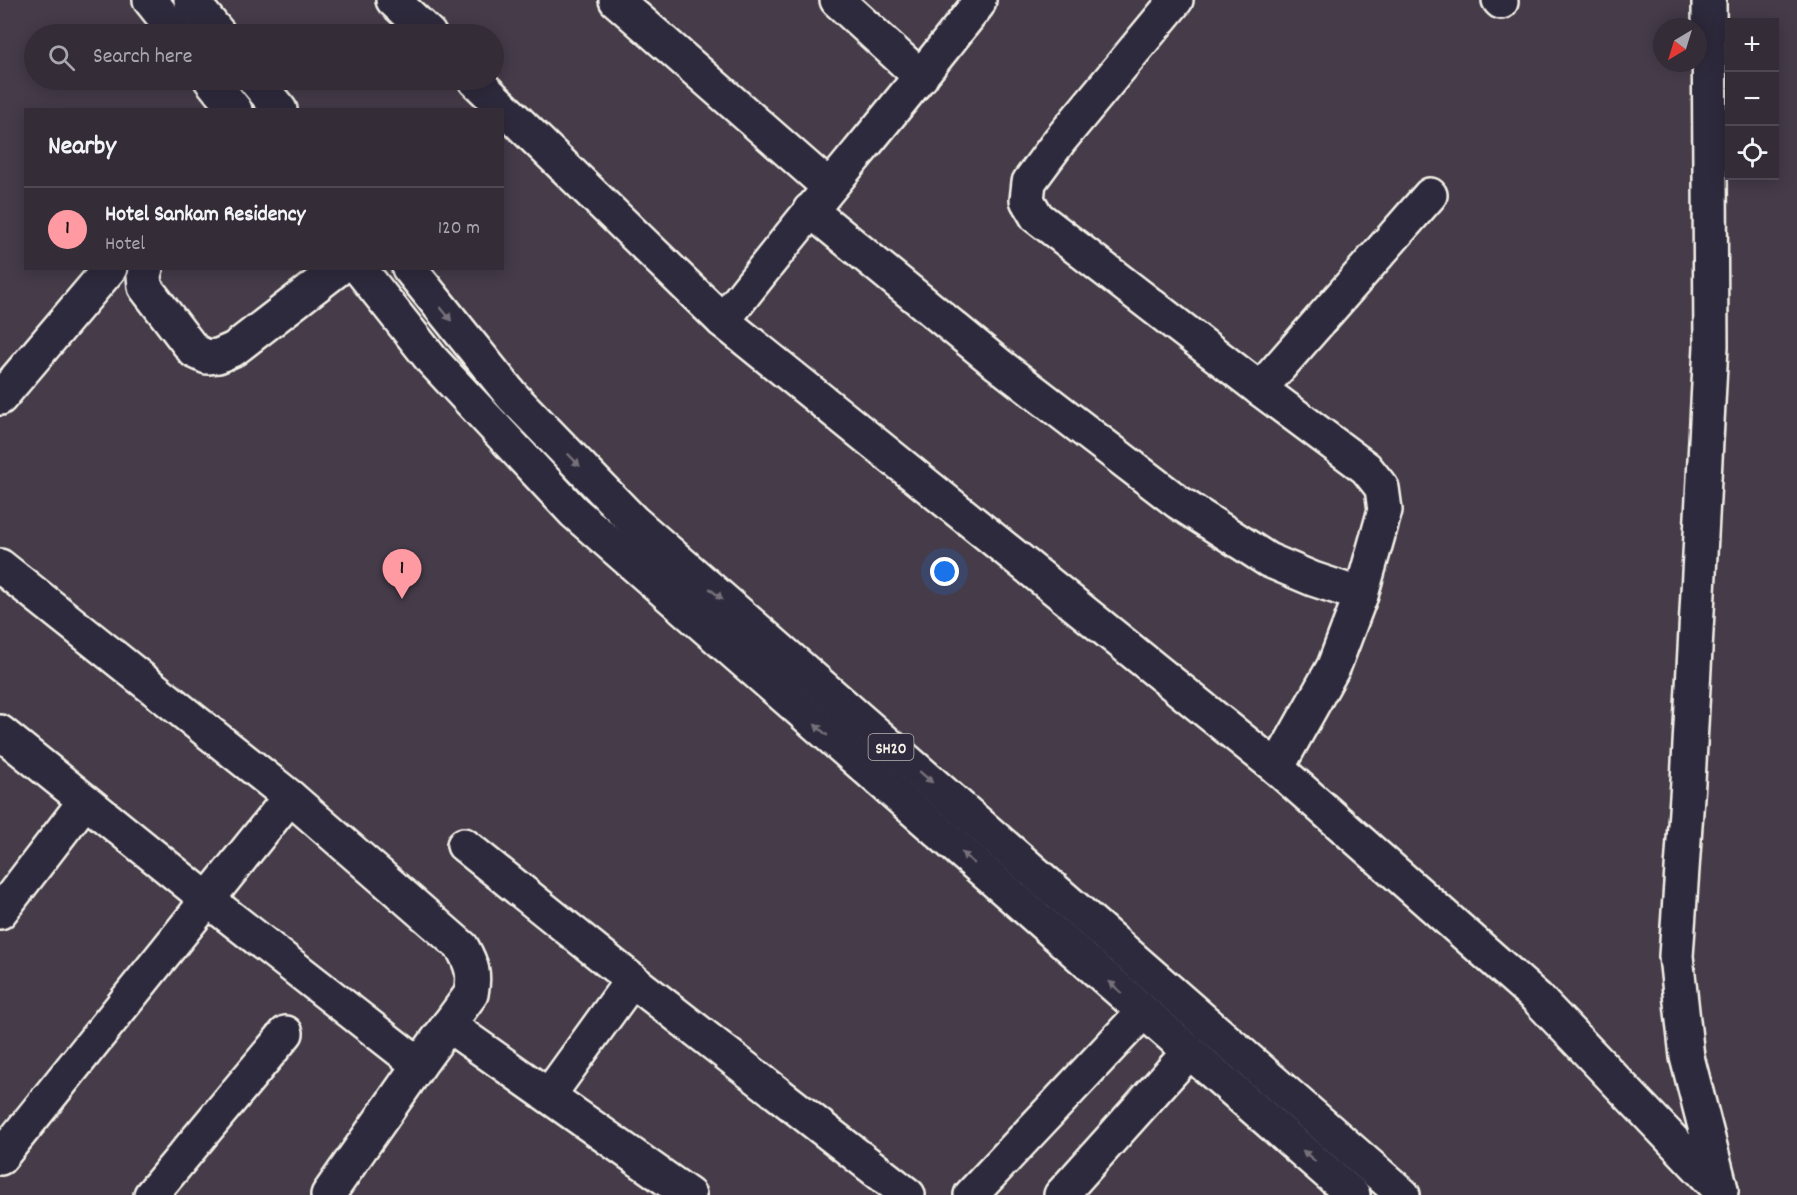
<!DOCTYPE html>
<meta charset="utf-8">
<style>
body{margin:0;font-family:Dekko,sans-serif;background:#3f3842;color:#f1f3f6}
.controls{position:absolute;right:18px;top:18px;display:grid;overflow:hidden;border-radius:0px;box-shadow:0 3px 15px #0003}
.controls button{width:54px;height:54px;display:grid;place-items:center;padding:0;border:0;border-bottom:2px solid #4e4852;background:#342c37;color:#f1f3f6;font:30px sans-serif}
.compass{position:absolute;left:1653px;top:18px;width:54px;height:54px;border-radius:50%;background:#342c37;box-shadow:0 3px 15px #0003;rotate:218deg}
.you{position:absolute;left:945px;top:572px;width:21px;height:21px;margin:-15px;border:4px solid #fff;border-radius:50%;background:#1a73e8;box-shadow:0 0 0 9px #1a73e833}
.badge{display:grid;place-items:center;width:39px;height:39px;border-radius:50%;background:#ff9aa2;color:#111;font-size:20px;font-weight:700}
.pin{position:absolute;translate:-50% -50px;filter:drop-shadow(0 2px 3px #0008)}
.pin::after{content:'';position:absolute;top:32px;width:21px;height:18px;background:inherit;clip-path:polygon(0 0,100% 0,50% 100%)}
.list{margin:0;padding:0;list-style:none}
h2{display:flex;justify-content:space-between;align-items:center;height:78px;margin:0;padding:0 24px;font-size:26px}
h2 small{font-size:20px;font-weight:400;color:#a9a7ad}
.list li{display:grid;grid-template-columns:39px 1fr auto;gap:18px;align-items:center;box-sizing:border-box;height:84px;padding:0 24px;border-top:2px solid #4e4852}
.list b{display:block;font-size:22px;white-space:nowrap}
.list p{margin:0;font-size:20px;white-space:nowrap;color:#a9a7ad}
.list em{font-size:20px;font-style:normal;color:#a9a7ad}
.icon{flex:none;width:33px;height:33px;fill:none;stroke:currentColor;stroke-width:2;stroke-linecap:round;stroke-linejoin:round}
.map{position:relative;flex:none;width:1797px;height:1195px;overflow:hidden}
.search{position:absolute;background:#342c37;box-shadow:0 3px 15px #0003;left:24px;top:24px;width:480px;height:66px;display:flex;align-items:center;gap:15px;box-sizing:border-box;padding:0 21px;border-radius:33px;color:#a9a7ad;font-size:22px}
.panel{position:absolute;background:#342c37;box-shadow:0 3px 15px #0003;left:24px;top:108px;width:480px;height:162px;border-radius:0px}
.map>svg:first-child{display:block}
</style>
<div class="map">
<svg width="1797" height="1195" viewBox="0 0 1797 1195">
<rect width="100%" height="100%" fill="#453b49"/>
<filter id="ink" filterUnits="userSpaceOnUse"><feTurbulence type="fractalNoise" baseFrequency=".0167" numOctaves="2"/><feDisplacementMap in="SourceGraphic" scale="12" xChannelSelector="R" yChannelSelector="G"/><feConvolveMatrix kernelMatrix="1 2 1 2 8 2 1 2 1" color-interpolation-filters="sRGB"/></filter>
<g filter="url(#ink)">
<g fill="none" stroke-linecap="round" stroke-linejoin="round">
<!-- minor casing -->
<g stroke="#f4f1e8" stroke-width="38">
<g id="minor">
<polyline points="393,0 429,34"/>
<polyline points="616,0 829,187"/>
<polyline points="837,0 921,77"/>
<polyline points="1176,0 1060,140 1029,182 1027,200 1037,217 1260,389 1366,468 1382,488 1385,510 1361,595 1334,666 1277,768"/>
<polyline points="1499,0 1501,2"/>
<polyline points="1709,0 1711,346 1688,782 1676,956 1687,1057 1721,1189"/>
<polyline points="475,80 723,321 1277,768 1537,998 1721,1191"/>
<polyline points="810,210 998,364 1178,502 1268,560 1313,579 1361,595"/>
<polyline points="146,268 144,275 145,287 194,351 207,357 218,356 234,349 339,268"/>
<path d="M 723,321 C 806,213 895,111 978,4 L 979,0"/>
<polyline points="1260,389 1430,195"/>
<polyline points="0,398 110,268"/>
<path d="M 0,566 L 290,797 L 462,947 C 472,965 475,974 471,994 L 419,1065 L 328,1195"/>
<polyline points="0,732 208,900 419,1065"/>
<polyline points="464,845 632,980 908,1195"/>
<polyline points="0,912 85,801"/>
<polyline points="448,1025 689,1195"/>
<polyline points="549,1095 632,980"/>
<polyline points="0,1158 290,797"/>
<polyline points="151,1195 286,1033"/>
<polyline points="971,1195 1143,1012"/>
<polyline points="1061,1195 1189,1052"/>
</g>
</g>
<!-- major casing -->
<g stroke="#f4f1e8" stroke-width="38">
<g id="major">
<polyline points="150,0 177,34"/>
<polyline points="191,0 219,34"/>
<polyline points="211,80 235,110"/>
<polyline points="255,80 280,110"/>
<polyline points="359,268 432,360 574,512 1353,1195"/>
<polyline points="409,268 512,396 633,521 1403,1195"/>
</g>
</g>
<!-- minor -->
<use href="#minor" stroke="#2f2a3d" stroke-width="33"/>
<!-- major -->
<use href="#major" stroke="#2f2a3d" stroke-width="33"/>
</g>
<!-- one-way arrows -->
<defs><path id="oneway-solid" d="M-6-.8H1V-3.2L6.5 0L1 3.2V.8H-6Z" transform="scale(1.5)"/></defs>
<g fill="#747079">
<use href="#oneway-solid" transform="translate(446 314) rotate(51)"/>
<use href="#oneway-solid" transform="translate(574 460) rotate(46)"/>
<use href="#oneway-solid" transform="translate(716 594) rotate(41)"/>
<use href="#oneway-solid" transform="translate(821 730) rotate(-139)"/>
<use href="#oneway-solid" transform="translate(926 777) rotate(41)"/>
<use href="#oneway-solid" transform="translate(968 858) rotate(-139)"/>
<use href="#oneway-solid" transform="translate(1115 987) rotate(-139)"/>
<use href="#oneway-solid" transform="translate(1309 1156) rotate(-139)"/>
</g>
</g>
<g text-anchor="middle" stroke-width="5" stroke-linejoin="round" paint-order="stroke">
<!-- shield labels -->
<rect fill="#2f2a3d" stroke="#b9b5b5" stroke-width="1.5" x="868.5" y="734" width="45" height="26" rx="4.5"/>
<g font-size="16" font-weight="bold" fill="#f4f1e8">
<text x="891" y="753">SH20</text>
</g>
</g>
</svg>
<div class="controls">
<button>+</button>
<button>−</button>
<button><svg class="icon" aria-label="locate" viewBox="0 0 24 24"><circle cx="12" cy="12" r="6"/><path d="M12 2v4M12 18v4M2 12h4M18 12h4"/></svg></button>
</div>
<svg class="compass" viewBox="-18 -18 36 36"><path d="M0-13l5 13h-10z" fill="#e53935"/><path d="M0 13l5-13h-10z" fill="#a9a7ad"/></svg>
<div class="you"></div>
<div class="pin badge" style="left:402px;top:599px">1</div>
<div class="search"><svg class="icon" aria-label="search" viewBox="0 0 24 24"><circle cx="10" cy="10" r="6"/><path d="M15 15l6 6"/></svg>Search here</div>
<section class="panel">
<h2>Nearby<small></small></h2>
<ul class="list">
<li><span class="badge">1</span><div><b>Hotel Sankam Residency</b><p>Hotel</p></div><em>120 m</em></li>
</ul>
</section>
</div>
